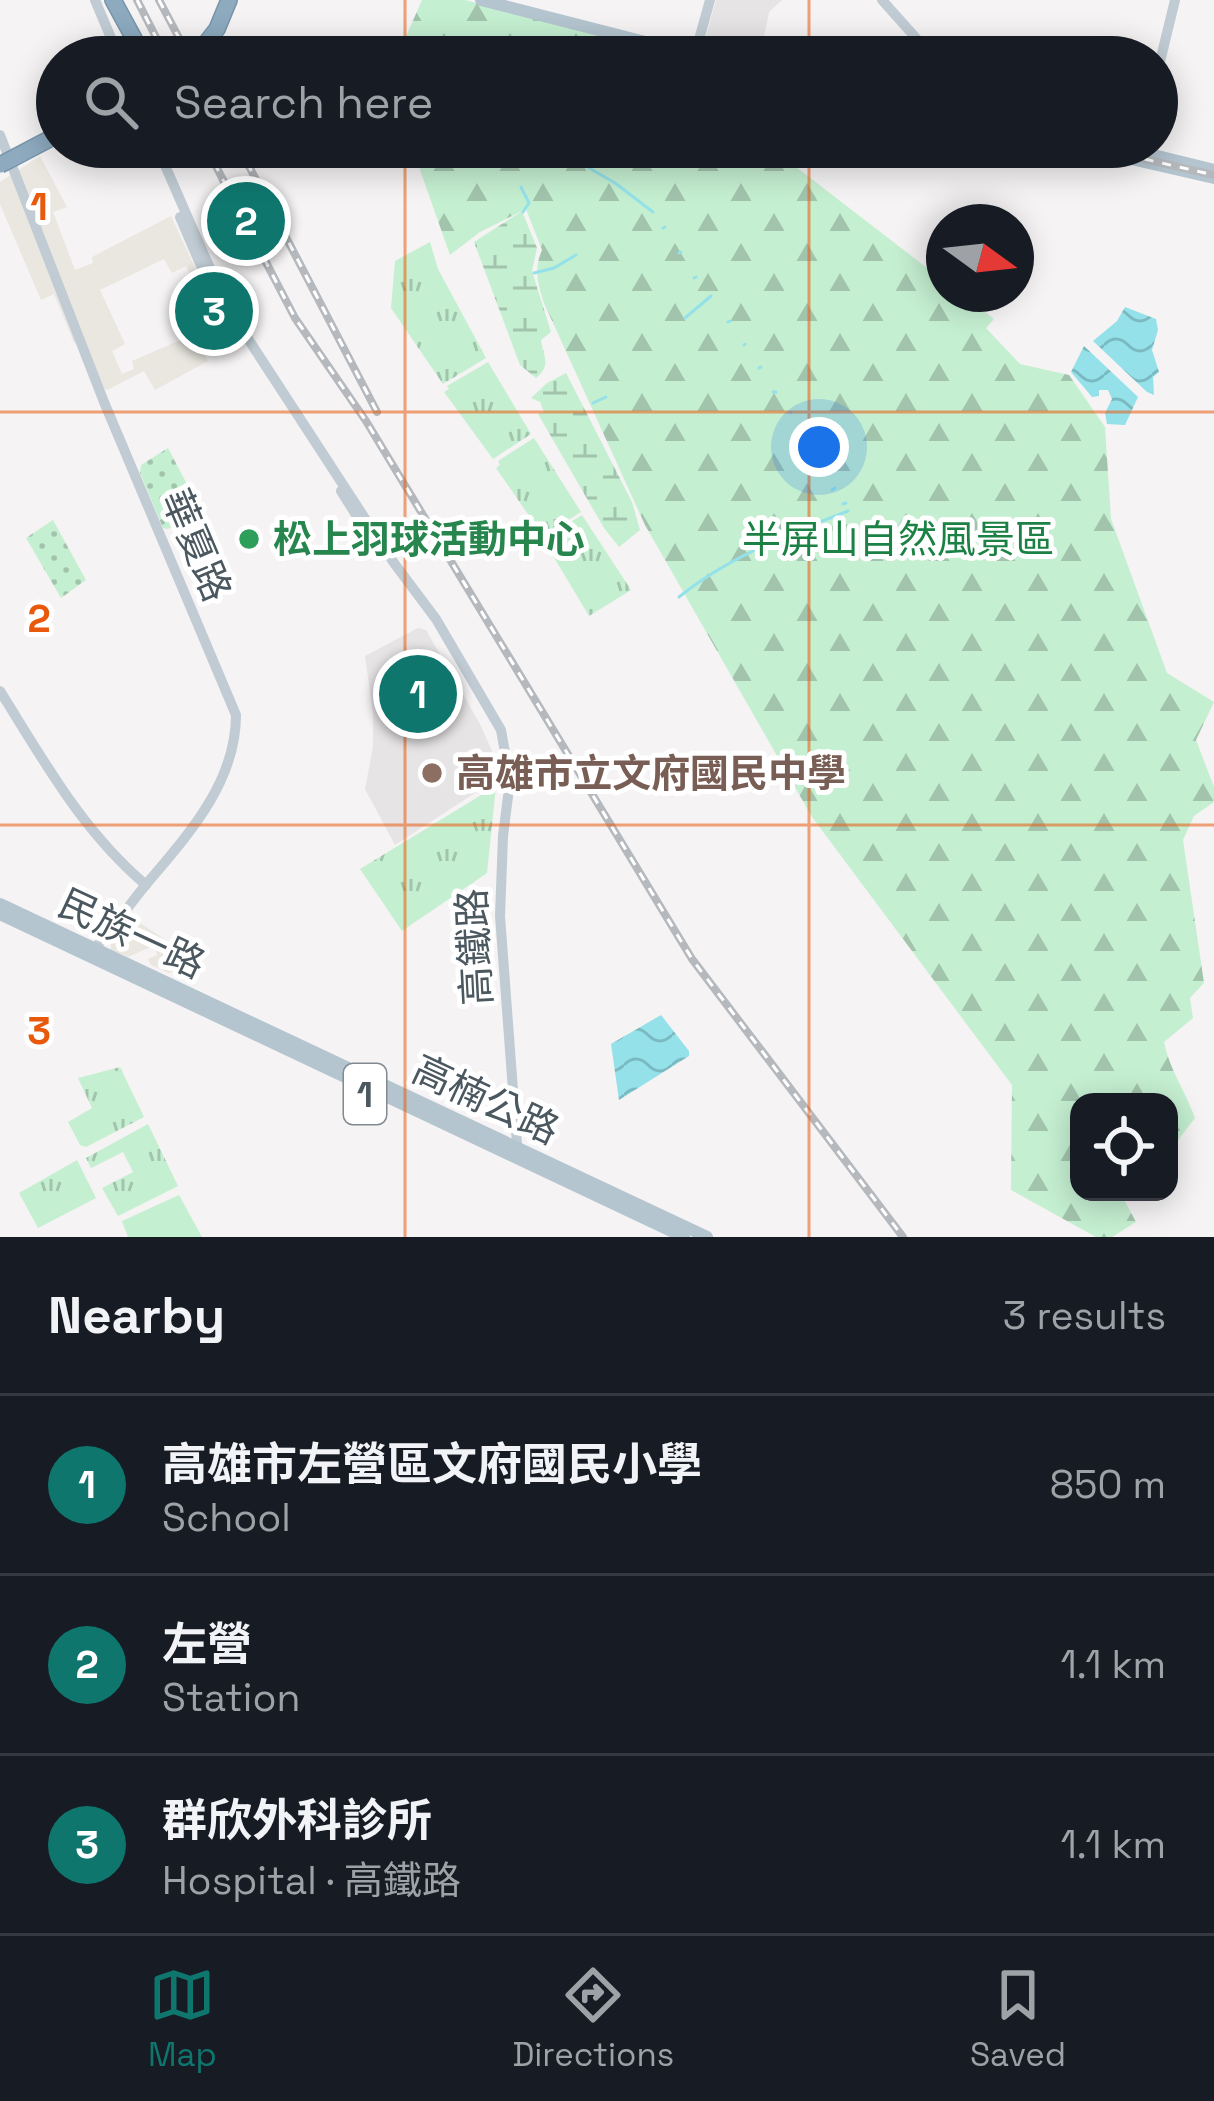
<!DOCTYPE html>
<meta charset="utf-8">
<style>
body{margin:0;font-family:"Space Grotesk","Noto Sans TC",sans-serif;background:#20242c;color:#f1f3f6}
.controls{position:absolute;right:36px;bottom:36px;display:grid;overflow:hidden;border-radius:24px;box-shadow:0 6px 30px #0003}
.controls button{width:108px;height:108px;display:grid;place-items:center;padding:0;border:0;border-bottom:3px solid #363941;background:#171b24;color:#f1f3f6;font:60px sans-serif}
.compass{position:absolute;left:926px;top:204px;width:108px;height:108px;border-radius:50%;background:#171b24;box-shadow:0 6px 30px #0003;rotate:105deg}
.you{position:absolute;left:819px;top:447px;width:42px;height:42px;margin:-30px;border:9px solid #fff;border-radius:50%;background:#1a73e8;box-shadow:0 0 0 18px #1a73e833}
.badge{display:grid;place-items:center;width:78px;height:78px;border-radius:50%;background:#0f766e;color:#fff;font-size:39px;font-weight:700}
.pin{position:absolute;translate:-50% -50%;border:6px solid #fff;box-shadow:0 3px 12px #0006}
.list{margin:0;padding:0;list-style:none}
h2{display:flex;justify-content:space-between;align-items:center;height:156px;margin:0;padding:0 48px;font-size:51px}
h2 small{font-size:39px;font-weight:400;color:#9ea1a6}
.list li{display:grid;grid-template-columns:78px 1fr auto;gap:36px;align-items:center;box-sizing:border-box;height:180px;padding:0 48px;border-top:3px solid #363941}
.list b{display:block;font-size:45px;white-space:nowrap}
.list p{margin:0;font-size:39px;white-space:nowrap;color:#9ea1a6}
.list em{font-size:39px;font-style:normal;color:#9ea1a6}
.icon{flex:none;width:66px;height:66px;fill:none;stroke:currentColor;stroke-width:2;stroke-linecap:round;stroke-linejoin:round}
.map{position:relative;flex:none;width:1214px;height:1237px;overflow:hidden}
.search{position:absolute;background:#171b24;box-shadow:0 6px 30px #0003;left:36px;right:36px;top:36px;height:132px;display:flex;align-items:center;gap:30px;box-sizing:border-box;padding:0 42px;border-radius:66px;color:#9ea1a6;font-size:45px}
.sheet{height:696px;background:#171b24}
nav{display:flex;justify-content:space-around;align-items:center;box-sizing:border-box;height:168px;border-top:3px solid #363941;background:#171b24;font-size:33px;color:#9ea1a6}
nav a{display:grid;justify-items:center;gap:6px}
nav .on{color:#0f766e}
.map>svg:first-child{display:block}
</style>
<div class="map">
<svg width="1214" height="1237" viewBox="0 0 1214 1237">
<defs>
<pattern id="grass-tufts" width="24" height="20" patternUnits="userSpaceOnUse" patternTransform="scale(3)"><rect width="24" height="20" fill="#c5efd1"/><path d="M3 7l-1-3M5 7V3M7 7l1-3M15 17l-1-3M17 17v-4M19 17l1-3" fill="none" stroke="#a2c4ad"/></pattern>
<pattern id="forest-firs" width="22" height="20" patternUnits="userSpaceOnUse" patternTransform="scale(3)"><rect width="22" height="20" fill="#c5efd1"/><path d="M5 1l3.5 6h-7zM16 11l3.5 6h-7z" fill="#a2c4ad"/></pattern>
<pattern id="wetland-marsh" width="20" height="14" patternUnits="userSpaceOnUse" patternTransform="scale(3)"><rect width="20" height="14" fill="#c5efd1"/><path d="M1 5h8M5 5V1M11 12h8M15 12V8" fill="none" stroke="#a2c4ad"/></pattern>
<pattern id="park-dots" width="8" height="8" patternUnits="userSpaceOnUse" patternTransform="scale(3)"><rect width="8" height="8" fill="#c5efd1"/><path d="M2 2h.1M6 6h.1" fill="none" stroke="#a2c4ad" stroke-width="1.8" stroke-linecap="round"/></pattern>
<pattern id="water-waves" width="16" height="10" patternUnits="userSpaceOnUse" patternTransform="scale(3)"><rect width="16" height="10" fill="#94e1ea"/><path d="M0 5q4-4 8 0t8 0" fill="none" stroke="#7bb9c1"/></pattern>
</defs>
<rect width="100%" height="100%" fill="#f5f3f3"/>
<!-- commercial -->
<g fill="#eae7e1">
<polygon points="40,156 67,207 53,212 75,270 93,263 92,257 171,216 219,319 214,322 186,266 172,273 164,259 100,290 125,344 112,351 122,374 134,369 132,361 192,335 208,361 155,390 144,371 107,390 103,388 83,339 74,343 54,294 41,300 0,204 0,182"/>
<polygon points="133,918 176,947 169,953 177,971 169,973 151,965 148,959 157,955 155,945 128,957 111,950 111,943"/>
</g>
<!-- education -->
<g fill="#e6e4e5">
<polygon points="716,0 782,0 769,12 760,57 738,57 714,50 705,40"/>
<polygon points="418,628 426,630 480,724 492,751 495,780 395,845 365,789 373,747 373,714 365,656"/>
</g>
<!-- grass -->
<g fill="url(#grass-tufts)">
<polygon points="430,242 438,269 486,358 443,384 391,308 395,261"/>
<polygon points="488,362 531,434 493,459 444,392 449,389 447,386"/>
<polygon points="534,438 581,512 543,536 496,468 500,465 498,461"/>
<polygon points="582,515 631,590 589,616 546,544 550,541 548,536"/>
<polygon points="496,786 487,873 402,931 360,869"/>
<polygon points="120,1067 144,1117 86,1147 80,1145 68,1122 92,1108 78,1078"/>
<polygon points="148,1124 178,1186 118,1216 102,1188 133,1172 123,1152 91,1168 86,1158"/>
<polygon points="77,1160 96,1198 38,1228 19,1193"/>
</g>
<!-- forest -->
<g fill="url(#forest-firs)">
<polygon points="422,0 465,0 682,57 397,57"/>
<path d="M 412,147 L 770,147 L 944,281 L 944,294 L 962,294 L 994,319 L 986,328 L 1020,364 L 1069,375 L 1105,427 L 1111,519 L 1167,673 L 1214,702 L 1196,740 L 1214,787 L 1214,802 L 1194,816 L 1183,840 L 1204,983 L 1190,998 L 1193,1018 L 1164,1042 C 1170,1071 1185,1090 1195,1118 L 1169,1152 L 1169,1102 L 1079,1102 L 1079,1192 L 1126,1192 L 1122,1196 L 1136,1222 L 1112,1237 L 1096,1237 L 1011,1190 L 1012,1085 L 812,817 L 645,525 L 544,303 C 537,281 534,269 542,250 L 526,209 L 480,232 L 450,255 Z"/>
</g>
<!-- wetland -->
<g fill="url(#wetland-marsh)">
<path d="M 522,211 L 537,248 L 532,271 L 551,332 L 541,340 C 543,356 552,365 536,378 L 520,365 L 474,242 Z"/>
<polygon points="566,373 632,502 640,530 619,547 604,528 538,414 544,412 540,402 531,398 547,383"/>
</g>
<!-- park -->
<g fill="url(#park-dots)">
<polygon points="168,448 199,507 196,513 168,529 163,528 140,473 141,465"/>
<polygon points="53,520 86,580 61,598 26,538"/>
</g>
<!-- garden -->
<polygon fill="#c5efd1" points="179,1195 202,1237 128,1237 122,1221"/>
<!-- water -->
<g fill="url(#water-waves)">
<polygon points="1125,307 1156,319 1158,330 1152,350 1159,372 1153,377 1154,395 1147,392 1093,341 1117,321"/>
<polygon points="1084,346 1138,397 1125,425 1107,424 1105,413 1112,399 1108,390 1099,390 1099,396 1092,397 1071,372"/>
<polygon points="661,1015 689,1051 689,1056 619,1100 611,1044"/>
</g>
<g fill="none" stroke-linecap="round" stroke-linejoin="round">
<!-- stream -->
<g stroke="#94e1ea" stroke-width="3">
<polyline points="608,147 618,153"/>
<polyline points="569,166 572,158 615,183 653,212"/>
<polyline points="521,187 529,203 523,212"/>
<polyline points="663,228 665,227"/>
<polyline points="679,253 681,252"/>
<polyline points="534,273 554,268 576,255"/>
<polyline points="694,278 696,277"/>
<polyline points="685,318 711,296"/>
<polyline points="728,322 730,321"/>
<polyline points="744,345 745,344"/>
<polyline points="759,368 761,367"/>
<polyline points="773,392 776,392"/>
<polyline points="593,403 606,397"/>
<polyline points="790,413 791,412"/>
<polyline points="802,435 804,434"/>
<polyline points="811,452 813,452"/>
<polyline points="832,490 835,488"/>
<polyline points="843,504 846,503"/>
<path d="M 679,597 C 728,557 789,534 848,511"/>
</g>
<!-- highway casing -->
<g stroke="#7895ab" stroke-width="18">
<g id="highway">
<polyline points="113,0 144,57"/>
<polyline points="195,57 217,29 229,0"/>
</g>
</g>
<!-- secondary -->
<g stroke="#c0cbd3" stroke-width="10">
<polyline points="95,0 119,57"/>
<polyline points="882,0 933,57"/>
<polyline points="695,54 710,0"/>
<polyline points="1157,74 1175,0"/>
<path d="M 0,135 L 104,402 L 236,715 C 236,784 186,837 144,887 C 126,909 110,933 90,953"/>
<polyline points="157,147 226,305 394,563 436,619 501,730 510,781 503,836 500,916 517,1144 512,1154"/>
<polyline points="180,217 201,266"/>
<polyline points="341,491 382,556"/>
<path d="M 0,691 C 44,761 82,831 146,885"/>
</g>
<!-- primary -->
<g stroke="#b4c5d0" stroke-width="12">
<polyline points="481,0 704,57"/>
<polyline points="1079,147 1214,178"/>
<polyline points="1121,147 1214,170"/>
<polyline points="0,904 707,1237"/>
<polyline points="0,914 684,1237"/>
</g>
<!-- highway -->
<use href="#highway" stroke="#8daabf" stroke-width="15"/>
<!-- rail casing -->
<g stroke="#b5b9bd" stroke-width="8">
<g id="rail">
<polyline points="137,0 166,57"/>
<polyline points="159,0 189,57"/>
<polyline points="206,147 295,318 366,421 692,959 903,1237"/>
<polyline points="239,147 377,412"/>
<polyline points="1092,147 1214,175"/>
</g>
</g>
<!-- rail -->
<use href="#rail" stroke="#fff" stroke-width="3" stroke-dasharray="9" stroke-linecap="butt"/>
<!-- highway-bridge casing -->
<g stroke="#7895ab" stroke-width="18" stroke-linecap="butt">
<polyline id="highway-bridge" points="0,165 57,135"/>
</g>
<!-- highway-bridge -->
<use href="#highway-bridge" stroke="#8daabf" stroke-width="15"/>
</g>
<!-- grid -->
<path fill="none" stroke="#e8590c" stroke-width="3" stroke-opacity="0.55" d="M 405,0 L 405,57M 809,0 L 809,57M 405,147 L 405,1237M 809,147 L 809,1237M 0,412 L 1214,412M 0,825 L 1214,825"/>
<!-- markers -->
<circle fill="#2e9e5b" stroke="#fff" stroke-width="4.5" cx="249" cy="539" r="12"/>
<circle fill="#8d6e63" stroke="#fff" stroke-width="4.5" cx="432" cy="773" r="12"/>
<g text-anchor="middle" stroke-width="10" stroke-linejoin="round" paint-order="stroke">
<!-- shield labels -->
<rect fill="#fff" stroke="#818a90" stroke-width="3" x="344" y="1064" width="42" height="60" rx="9"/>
<g font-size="36" font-weight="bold" fill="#4b5860">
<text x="365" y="1107">1</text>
</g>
<!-- leisure labels -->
<g font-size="39" font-weight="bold" fill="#27864d" stroke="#fff" text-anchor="start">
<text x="273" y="553">松上羽球活動中心</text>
</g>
<!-- park labels -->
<g font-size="39" fill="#1c8144" stroke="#fff">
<text x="898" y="553">半屏山自然風景區</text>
</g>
<!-- street labels -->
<g font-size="39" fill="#4b5860" stroke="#fff">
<text transform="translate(197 545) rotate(67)" y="14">華夏路</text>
<text transform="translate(132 933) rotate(25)" y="14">民族一路</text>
<text transform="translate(474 947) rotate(-93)" y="14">高鐵路</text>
<text transform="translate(486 1099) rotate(25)" y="14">高楠公路</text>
</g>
<!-- education labels -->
<g font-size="39" font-weight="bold" fill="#785e54" stroke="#fff" text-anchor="start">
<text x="456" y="787">高雄市立文府國民中學</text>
</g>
</g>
<g font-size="39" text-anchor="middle" font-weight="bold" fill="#e8590c" stroke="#fff" stroke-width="10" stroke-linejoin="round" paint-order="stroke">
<text x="39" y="220">1</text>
<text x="39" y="632">2</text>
<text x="39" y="1044">3</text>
</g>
</svg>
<div class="controls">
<button><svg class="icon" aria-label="locate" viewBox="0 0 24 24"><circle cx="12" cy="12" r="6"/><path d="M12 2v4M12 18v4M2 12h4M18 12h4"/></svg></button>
</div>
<svg class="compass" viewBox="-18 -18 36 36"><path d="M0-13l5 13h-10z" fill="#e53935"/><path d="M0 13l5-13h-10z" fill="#9ea1a6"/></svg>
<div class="you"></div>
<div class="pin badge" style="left:418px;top:694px">1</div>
<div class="pin badge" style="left:246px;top:221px">2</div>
<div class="pin badge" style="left:214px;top:311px">3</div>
<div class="search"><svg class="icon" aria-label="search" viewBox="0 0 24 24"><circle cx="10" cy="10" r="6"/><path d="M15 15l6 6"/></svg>Search here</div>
</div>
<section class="sheet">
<h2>Nearby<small>3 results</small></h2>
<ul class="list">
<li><span class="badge">1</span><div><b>高雄市左營區文府國民小學</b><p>School</p></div><em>850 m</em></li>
<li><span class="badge">2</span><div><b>左營</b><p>Station</p></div><em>1.1 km</em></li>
<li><span class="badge">3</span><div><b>群欣外科診所</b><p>Hospital · 高鐵路</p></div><em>1.1 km</em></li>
</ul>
</section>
<nav>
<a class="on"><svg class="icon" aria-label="map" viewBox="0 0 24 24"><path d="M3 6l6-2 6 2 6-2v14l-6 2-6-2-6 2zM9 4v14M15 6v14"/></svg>Map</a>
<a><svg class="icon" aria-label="directions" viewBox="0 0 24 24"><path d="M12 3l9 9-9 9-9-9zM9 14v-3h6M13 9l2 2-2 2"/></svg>Directions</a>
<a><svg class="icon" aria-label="saved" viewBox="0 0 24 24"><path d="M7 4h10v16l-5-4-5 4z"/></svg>Saved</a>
</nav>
